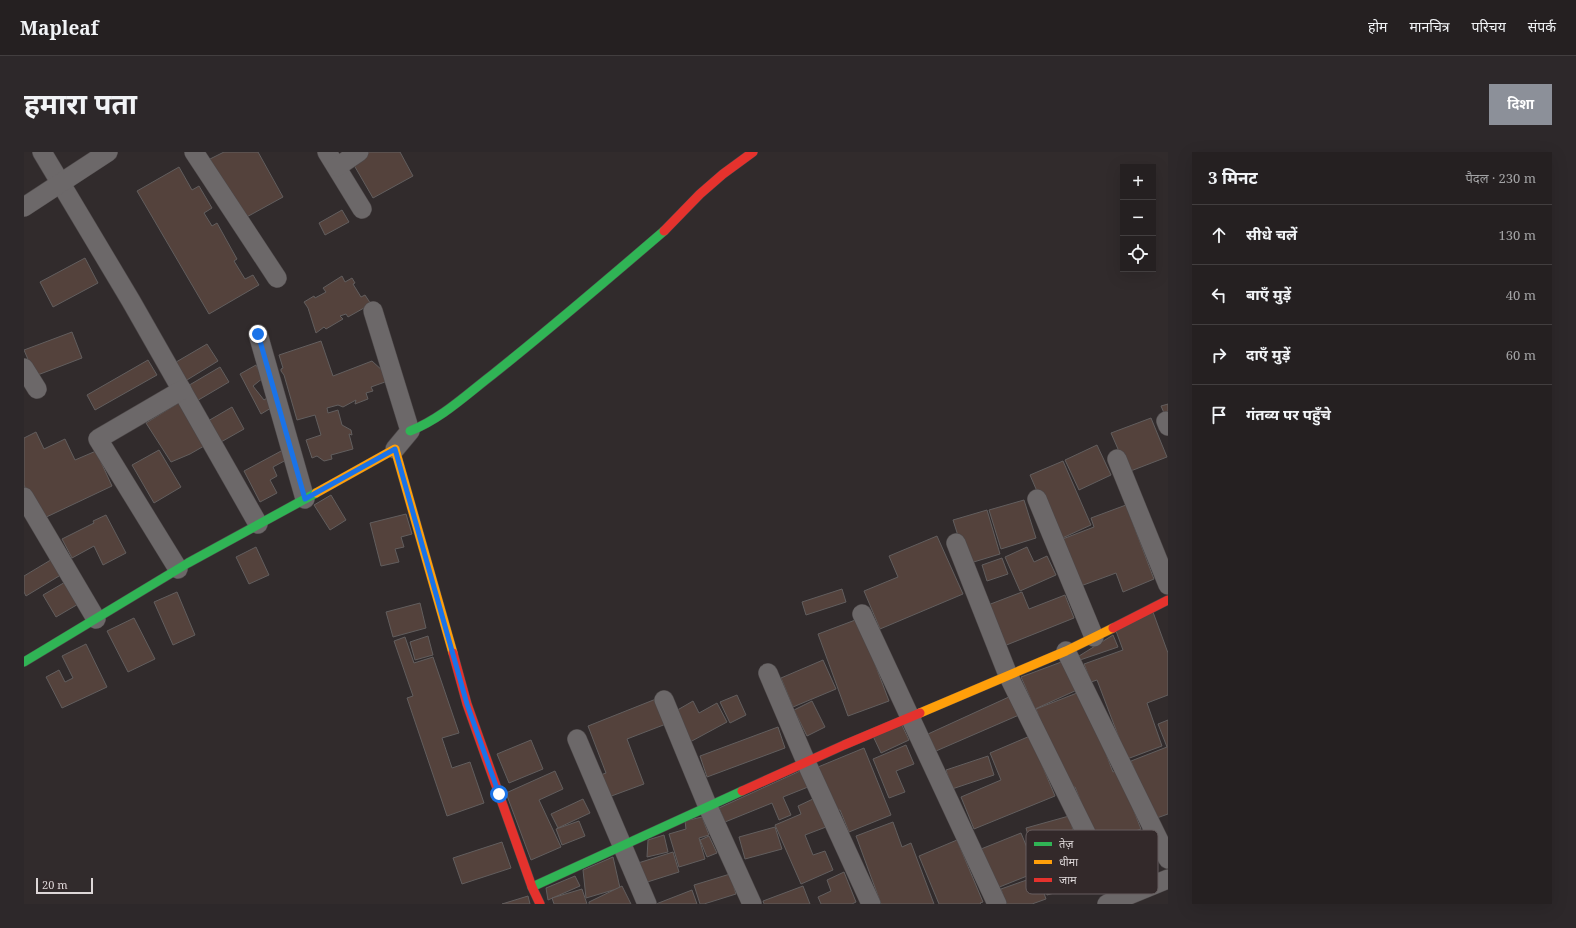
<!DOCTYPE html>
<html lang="hi">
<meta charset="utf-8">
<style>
body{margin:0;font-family:"Noto Serif","Noto Sans Devanagari",serif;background:#2d282a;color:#f1f3f6}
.controls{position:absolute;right:12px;top:12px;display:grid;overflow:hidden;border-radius:0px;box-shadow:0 4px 16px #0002}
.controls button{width:36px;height:36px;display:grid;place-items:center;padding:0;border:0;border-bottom:1px solid #423e3f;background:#252021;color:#f1f3f6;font:20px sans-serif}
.scale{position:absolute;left:12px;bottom:10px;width:57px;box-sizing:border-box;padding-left:4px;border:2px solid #ddd7d8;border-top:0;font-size:11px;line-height:14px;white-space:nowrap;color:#ddd7d8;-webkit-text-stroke:3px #33292a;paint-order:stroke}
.stop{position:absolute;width:12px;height:12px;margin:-9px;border:3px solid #1a73e8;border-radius:50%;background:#fff}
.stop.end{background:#1a73e8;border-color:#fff;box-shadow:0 1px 4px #0008}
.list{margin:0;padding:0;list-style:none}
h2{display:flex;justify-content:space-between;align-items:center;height:52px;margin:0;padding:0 16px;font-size:17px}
h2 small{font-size:13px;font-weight:400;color:#a3a3a5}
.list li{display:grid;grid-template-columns:26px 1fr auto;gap:12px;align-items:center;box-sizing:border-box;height:60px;padding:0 16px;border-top:1px solid #423e3f}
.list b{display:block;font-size:15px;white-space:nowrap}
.list em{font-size:13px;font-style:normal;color:#a3a3a5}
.icon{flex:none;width:22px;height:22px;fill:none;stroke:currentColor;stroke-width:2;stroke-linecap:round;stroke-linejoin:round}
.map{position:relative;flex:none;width:1144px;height:752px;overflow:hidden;border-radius:0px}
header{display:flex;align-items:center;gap:24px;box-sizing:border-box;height:56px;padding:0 20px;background:#252021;border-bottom:1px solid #423e3f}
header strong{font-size:19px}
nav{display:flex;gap:22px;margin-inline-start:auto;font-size:14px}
.intro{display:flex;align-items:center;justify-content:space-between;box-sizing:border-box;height:96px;padding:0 24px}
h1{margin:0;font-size:28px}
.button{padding:10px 18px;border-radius:0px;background:#8c9099;color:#fff;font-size:14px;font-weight:700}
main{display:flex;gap:24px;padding:0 24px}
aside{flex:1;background:#252021;border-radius:0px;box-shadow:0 4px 16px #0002}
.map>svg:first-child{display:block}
</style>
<header>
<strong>Mapleaf</strong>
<nav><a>होम</a><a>मानचित्र</a><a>परिचय</a><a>संपर्क</a></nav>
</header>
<div class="intro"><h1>हमारा पता</h1><a class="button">दिशा</a></div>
<main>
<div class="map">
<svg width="1144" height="752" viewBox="0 0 1144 752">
<rect width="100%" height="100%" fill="#312b2c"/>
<!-- building -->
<g fill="#54423c" stroke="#625e5e">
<polygon points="200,0 234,0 259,45 219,67 186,7"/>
<polygon points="341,0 376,0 389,24 349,46 327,8"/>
<polygon points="155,15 168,38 175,34 188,56 180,61 188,74 193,71 213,107 210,109 221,127 229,123 235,133 185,162 113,39"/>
<polygon points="318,58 325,70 301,83 295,71"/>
<polygon points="61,106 74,131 29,155 16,130"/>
<polygon points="318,124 321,130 328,126 331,131 329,132 337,145 341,143 347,152 324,165 322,162 316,164 319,167 302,177 300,175 292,181 284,156 280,150 290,144 291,146 302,140 299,136"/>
<polygon points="48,180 58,206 11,224 0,198"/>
<polygon points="297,189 309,224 348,209 360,220 361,230 347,235 349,239 342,241 344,247 331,252 332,248 319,255 314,253 303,256 304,261 314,258 318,273 327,278 328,283 325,282 329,297 307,303 308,307 300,309 293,304 288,306 282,288 297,283 291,263 273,268 260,223 257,219 257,217 259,216 255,203"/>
<polygon points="183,192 194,209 158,231 147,213"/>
<polygon points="124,208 133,223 71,258 63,243"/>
<polygon points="232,213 239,226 229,234 240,248 249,242 252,253 237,262 216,222"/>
<polygon points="196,215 205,230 171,250 162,235"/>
<polygon points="156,250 180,294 166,302 147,310 122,271"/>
<polygon points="1144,252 1144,270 1137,254"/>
<polygon points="208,255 220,277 197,290 184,269"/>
<polygon points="1127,266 1143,305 1104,320 1087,281"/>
<polygon points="12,280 20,297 41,287 51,308 72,299 88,334 16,368 0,333 0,286"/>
<polygon points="1073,293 1087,323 1055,338 1041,308"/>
<polygon points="135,298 157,335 130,351 108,313"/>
<polygon points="259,298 264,307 249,315 253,324 246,328 253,341 236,350 220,319"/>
<polygon points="1039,309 1067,373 1034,388 1006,323"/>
<polygon points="307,343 322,368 306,378 290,353"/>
<polygon points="1000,348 1012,386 977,397 965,358"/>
<polygon points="1102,353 1130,427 1099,440 1092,421 1054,435 1036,388 1070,375 1067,366"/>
<polygon points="963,358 976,402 943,412 929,368"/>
<polygon points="382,362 388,382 377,385 380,395 371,397 375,410 357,414 346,371"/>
<polygon points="82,363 102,401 79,413 70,394 48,406 38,387 70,371 69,369"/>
<polygon points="913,384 939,442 856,477 840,439 874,425 865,404"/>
<polygon points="232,395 245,423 225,432 212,405"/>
<polygon points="1003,395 1010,410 1023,404 1032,423 996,439 981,405"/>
<polygon points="30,406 40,421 2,444 0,440 0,424"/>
<polygon points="978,406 984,422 963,429 958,413"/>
<polygon points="43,429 56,451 32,465 19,443"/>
<polygon points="818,437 822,450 782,463 778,450"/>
<polygon points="153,440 171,483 149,493 130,450"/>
<polygon points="998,440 1005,457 1041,443 1050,466 980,494 964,453"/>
<polygon points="396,451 402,476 369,485 362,460"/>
<polygon points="1129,460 1144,501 1144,543 1123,551 1138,594 1103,607 1073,528 1067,530 1060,512 1099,498 1092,479"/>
<polygon points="110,466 131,507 104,520 83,479"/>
<polygon points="834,467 865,549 824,564 794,482"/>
<polygon points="1089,483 1094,495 1056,508 1055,504"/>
<polygon points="404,484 409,503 391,508 386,490"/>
<polygon points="381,485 390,511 409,505 435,581 418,586 428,616 446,610 460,651 423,664 383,546 389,544 370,489"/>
<polygon points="62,492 83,535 38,556 22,525 35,518 41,530 49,526 38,504"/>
<polygon points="799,508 812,537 769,555 757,526"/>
<polygon points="1040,509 1053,538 1011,557 997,525"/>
<polygon points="1058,539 1089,620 1094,618 1117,677 1074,693 1051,635 1045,637 1028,598 1012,557"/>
<polygon points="713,543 722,563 706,571 696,550"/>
<polygon points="987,544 995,563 912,599 904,582"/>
<polygon points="632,547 642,572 603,587 620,632 582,646 574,624 582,621 564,574"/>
<polygon points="669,549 675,561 693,551 703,570 666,590 650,560"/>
<polygon points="788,549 801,575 783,584 770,558"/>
<polygon points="1144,568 1144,662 1130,667 1107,609 1143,595 1134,572"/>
<polygon points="877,571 885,588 857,601 849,584"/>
<polygon points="754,575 761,596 683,625 676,604"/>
<polygon points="1006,584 1031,644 950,677 937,645 977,628 966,601"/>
<polygon points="507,588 519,617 485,631 473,602"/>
<polygon points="882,593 890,612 872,619 881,640 865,646 849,607"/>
<polygon points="840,596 867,663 825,680 816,658 812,659 794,615"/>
<polygon points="964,604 970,623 928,637 922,618"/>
<polygon points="531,619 539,637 515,648 537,695 507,708 482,641"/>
<polygon points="776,619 784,635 759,645 767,663 755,668 748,651 701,670 695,656"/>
<polygon points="559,647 566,661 534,676 527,662"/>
<polygon points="789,647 802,675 781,683 789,703 801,699 809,718 777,732 751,673 777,662 774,654"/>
<polygon points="1045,664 1057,705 1013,717 1002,676"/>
<polygon points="678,665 685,683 675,686 681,707 655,715 645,682 662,677 661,669"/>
<polygon points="555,669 561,684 538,693 532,677"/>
<polygon points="869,670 878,695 887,691 910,752 857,752 832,684"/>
<polygon points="751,675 758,697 721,707 715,685"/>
<polygon points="997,681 1013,720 973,736 957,697"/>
<polygon points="640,683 644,700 623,705 624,688"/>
<polygon points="685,684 693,701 683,705 676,688"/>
<polygon points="933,688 959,750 956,751 957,752 915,752 895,704"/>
<polygon points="478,690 487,716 438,732 429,706"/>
<polygon points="649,700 655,720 617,732 611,712"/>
<polygon points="589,705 596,736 562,746 559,718"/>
<polygon points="1063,707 1069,730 1023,743 1017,721"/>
<polygon points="820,720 832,750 828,752 797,752 794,745 807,739 803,728"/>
<polygon points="706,722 712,742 680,752 676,752 670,733"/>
<polygon points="551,724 556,734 524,748 522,736"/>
<polygon points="1014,724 1022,747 1008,752 982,752 977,737"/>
<polygon points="598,734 607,752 565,752 565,750"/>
<polygon points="779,734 786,752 740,752 739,749"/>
<polygon points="558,737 563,752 530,752 528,746"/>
<polygon points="668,738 673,752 632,752"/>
<polygon points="504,744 506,752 478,752"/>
</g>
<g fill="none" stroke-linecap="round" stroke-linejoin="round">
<!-- street casing -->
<g stroke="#4c4748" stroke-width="20">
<g id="street">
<polyline points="18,0 107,149 234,372"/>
<polyline points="170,0 253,126"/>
<polyline points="303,0 338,57"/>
<polyline points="313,15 335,0"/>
<polyline points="0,55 84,0"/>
<polyline points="349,159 386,279 371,297"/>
<polyline points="234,182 281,347"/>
<polyline points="0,216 13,237"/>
<polyline points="1142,269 1144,274"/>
<polyline points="1093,307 1144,433"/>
<polyline points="0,345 72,467"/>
<polyline points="1013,347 1070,485"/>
<polyline points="932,391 984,523 1097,752"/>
<polyline points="154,417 74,287 158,238"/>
<polyline points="838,462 973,752"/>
<polyline points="1042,499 1144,707"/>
<polyline points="744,521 782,610 847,752"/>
<polyline points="640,548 684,655 728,752"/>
<polyline points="553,587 623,752"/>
<polyline points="1083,752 1144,727"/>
</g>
</g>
<!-- fast casing -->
<g stroke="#4c4748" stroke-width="10">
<g id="fast">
<path d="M 386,279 C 417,267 442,243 468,223 C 527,176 583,128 640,79"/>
<polyline points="0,510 164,411 292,341"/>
<polyline points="508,735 718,639"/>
</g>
</g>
<!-- slow casing -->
<g stroke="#4c4748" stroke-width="10">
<g id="slow">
<polyline points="292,341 371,297 429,501"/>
<polyline points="896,561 1042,499 1089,476"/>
</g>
</g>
<!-- jam casing -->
<g stroke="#4c4748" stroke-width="10">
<g id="jam">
<polyline points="640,79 676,42 699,22 729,0"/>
<polyline points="1089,476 1144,448"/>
<polyline points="429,501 443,552 508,735 516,752"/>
<polyline points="718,639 820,593 896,561"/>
</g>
</g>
<!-- street -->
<use href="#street" stroke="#6c6869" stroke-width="19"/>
<!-- fast -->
<use href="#fast" stroke="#30b455" stroke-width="9"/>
<!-- slow -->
<use href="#slow" stroke="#ff9f0a" stroke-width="9"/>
<!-- jam -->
<use href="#jam" stroke="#e5322d" stroke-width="9"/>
</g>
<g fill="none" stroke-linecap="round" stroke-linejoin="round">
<!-- route -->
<polyline stroke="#1a73e8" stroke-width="5" points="234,182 281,347 371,297 443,552 475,642"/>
</g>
<!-- legend -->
<rect x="1002" y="678" width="132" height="64" rx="6" fill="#33292a" stroke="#665d5e" stroke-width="1"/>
<rect x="1010" y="690" width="18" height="4" fill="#30b455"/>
<rect x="1010" y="708" width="18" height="4" fill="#ff9f0a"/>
<rect x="1010" y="726" width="18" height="4" fill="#e5322d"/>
<g font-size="11" fill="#ddd7d8">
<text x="1035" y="696">तेज़</text>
<text x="1035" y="714">धीमा</text>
<text x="1035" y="732">जाम</text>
</g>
</svg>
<div class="controls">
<button>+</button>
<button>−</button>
<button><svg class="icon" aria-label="locate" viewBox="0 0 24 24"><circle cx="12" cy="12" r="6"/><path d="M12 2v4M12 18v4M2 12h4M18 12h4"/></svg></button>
</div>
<div class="scale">20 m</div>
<div class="stop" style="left:475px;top:642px"></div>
<div class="stop end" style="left:234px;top:182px"></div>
</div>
<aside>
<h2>3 मिनट<small>पैदल · 230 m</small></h2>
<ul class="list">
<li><svg class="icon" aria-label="ahead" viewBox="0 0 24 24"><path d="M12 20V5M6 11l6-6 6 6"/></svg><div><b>सीधे चलें</b></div><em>130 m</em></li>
<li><svg class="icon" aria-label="left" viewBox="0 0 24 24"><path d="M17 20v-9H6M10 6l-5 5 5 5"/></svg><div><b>बाएँ मुड़ें</b></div><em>40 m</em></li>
<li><svg class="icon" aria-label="right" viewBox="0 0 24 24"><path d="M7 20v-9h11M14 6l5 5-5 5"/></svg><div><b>दाएँ मुड़ें</b></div><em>60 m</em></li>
<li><svg class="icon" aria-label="arrive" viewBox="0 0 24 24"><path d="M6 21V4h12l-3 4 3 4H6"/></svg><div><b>गंतव्य पर पहुँचे</b></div></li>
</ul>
</aside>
</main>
